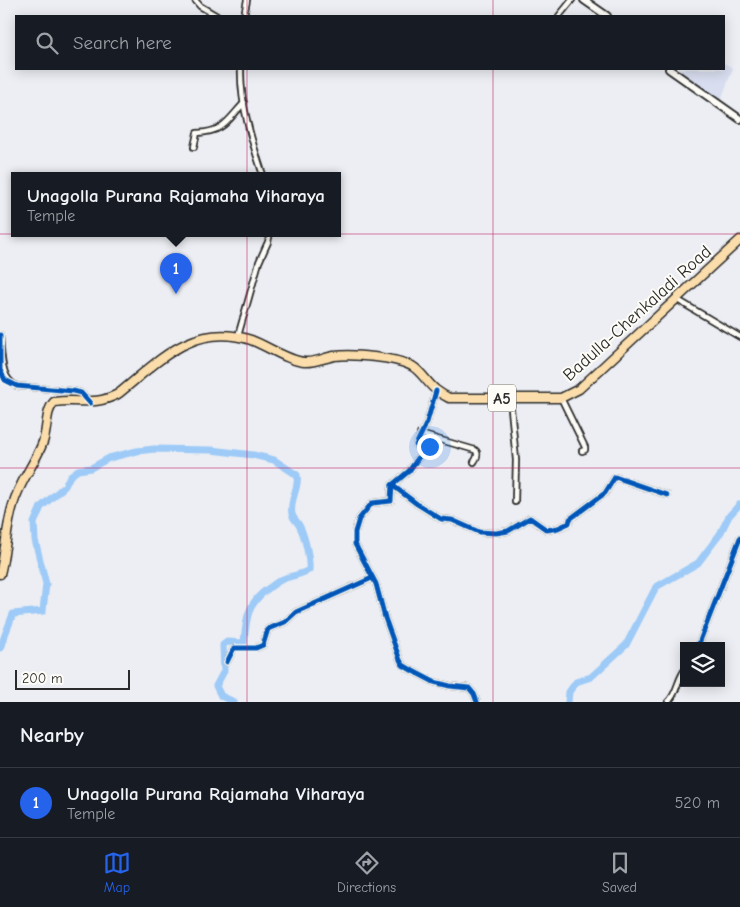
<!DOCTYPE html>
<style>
body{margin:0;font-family:"Comic Neue",sans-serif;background:#20242c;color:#f1f3f6}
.controls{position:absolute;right:15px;bottom:15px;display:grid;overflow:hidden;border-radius:0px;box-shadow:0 2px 12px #0003}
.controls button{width:45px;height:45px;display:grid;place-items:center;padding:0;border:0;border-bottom:1px solid #363941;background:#171b24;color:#f1f3f6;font:25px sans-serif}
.scale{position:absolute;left:15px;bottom:12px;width:115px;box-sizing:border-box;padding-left:5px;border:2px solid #2b2b2b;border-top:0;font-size:14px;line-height:18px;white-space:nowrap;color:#2b2b2b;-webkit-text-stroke:4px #fdfcf7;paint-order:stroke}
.you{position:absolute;left:429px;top:446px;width:18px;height:18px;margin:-12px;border:4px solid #fff;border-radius:50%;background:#1a73e8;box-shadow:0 0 0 8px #1a73e833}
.badge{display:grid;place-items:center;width:32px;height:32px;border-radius:50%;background:#2563eb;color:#fff;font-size:16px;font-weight:700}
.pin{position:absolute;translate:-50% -41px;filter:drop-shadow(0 1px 2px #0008)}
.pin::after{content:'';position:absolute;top:26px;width:18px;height:15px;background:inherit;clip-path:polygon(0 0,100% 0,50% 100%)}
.popup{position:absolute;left:11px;top:172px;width:330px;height:65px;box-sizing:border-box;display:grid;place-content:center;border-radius:0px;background:#171b24;filter:drop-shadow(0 1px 4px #0005);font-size:16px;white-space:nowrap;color:#9ea1a6}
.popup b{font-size:19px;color:#f1f3f6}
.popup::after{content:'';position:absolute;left:50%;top:100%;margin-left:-10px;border:10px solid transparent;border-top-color:#171b24}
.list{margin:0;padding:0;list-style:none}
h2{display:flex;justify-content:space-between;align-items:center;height:65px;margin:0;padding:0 20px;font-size:21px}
h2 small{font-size:16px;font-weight:400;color:#9ea1a6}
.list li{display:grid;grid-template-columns:32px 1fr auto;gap:15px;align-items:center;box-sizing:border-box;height:70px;padding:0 20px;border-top:1px solid #363941}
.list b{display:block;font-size:19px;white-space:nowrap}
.list p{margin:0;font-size:16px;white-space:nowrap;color:#9ea1a6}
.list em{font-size:16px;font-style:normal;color:#9ea1a6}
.icon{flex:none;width:28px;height:28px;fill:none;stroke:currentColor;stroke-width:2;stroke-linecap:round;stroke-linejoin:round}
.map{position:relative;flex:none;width:740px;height:702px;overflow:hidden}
.search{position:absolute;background:#171b24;box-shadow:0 2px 12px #0003;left:15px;right:15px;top:15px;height:55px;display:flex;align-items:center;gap:12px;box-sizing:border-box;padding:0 18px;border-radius:0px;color:#9ea1a6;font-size:19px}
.sheet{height:135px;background:#171b24}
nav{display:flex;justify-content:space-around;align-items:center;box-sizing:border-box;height:70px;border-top:1px solid #363941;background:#171b24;font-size:14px;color:#9ea1a6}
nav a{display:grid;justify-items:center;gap:2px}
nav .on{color:#2563eb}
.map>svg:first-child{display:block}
</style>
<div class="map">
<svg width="740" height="702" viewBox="0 0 740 702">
<rect width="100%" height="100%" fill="#eceef3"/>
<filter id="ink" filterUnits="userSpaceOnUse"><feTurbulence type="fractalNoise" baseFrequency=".02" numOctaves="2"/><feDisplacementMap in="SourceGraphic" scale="10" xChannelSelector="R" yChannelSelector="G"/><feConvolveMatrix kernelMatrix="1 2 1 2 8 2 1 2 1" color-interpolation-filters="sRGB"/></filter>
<g filter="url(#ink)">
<!-- built -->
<polygon fill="#d8ddef" points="724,63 733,68 721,100 687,81 673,69 724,69"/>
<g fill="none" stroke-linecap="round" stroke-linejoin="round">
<!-- river -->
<g stroke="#9dcaf7" stroke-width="7">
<path d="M 0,648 L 13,614 L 43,611 L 46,584 L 35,540 L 34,523 L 41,507 L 65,486 L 70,476 L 78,470 L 91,468 L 109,458 L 137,451 L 154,449 L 211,450 L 253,455 L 274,460 L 297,475 C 300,487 289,500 292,514 C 293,519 298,522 300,527 C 305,537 310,559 309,570 C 300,575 291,576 283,579 C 278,581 273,585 269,588 C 247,603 246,619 244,643 L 227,642 L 223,645 L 224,671 L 216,686 L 221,696 L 234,702"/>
<polyline points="568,702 569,692 576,682 591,677 626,645 656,587 698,563 720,534 729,516 740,504"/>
</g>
<!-- street casing -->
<g stroke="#2b2b2b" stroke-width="8">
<g id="street">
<polyline points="195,0 200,6 217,16"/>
<polyline points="244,16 247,0"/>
<polyline points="559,16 572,0"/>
<path d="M 241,69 C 240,104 252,142 263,175"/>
<path d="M 194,147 L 197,133 C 224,132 227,121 244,103"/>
<polyline points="676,299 740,337"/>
<path d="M 0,335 C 2,355 0,379 17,386 L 73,391 L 81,393 L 89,401"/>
<polyline points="238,336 259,262 268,242 270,233"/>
<polyline points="436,391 427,422 416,445 421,451 421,454 409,471 392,485 391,501 372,503 359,519 355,532 355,544 376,584 385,618 400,660 403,665 413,671 434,682 450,686 469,688 474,694 477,702"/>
<polyline points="510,398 516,460 515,502"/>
<polyline points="561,398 585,447 585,450 582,451"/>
<path d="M 420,434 L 475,450 C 479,453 477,458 474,462"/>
<polyline points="392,485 417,504 441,519 452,520 479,532 496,533 508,531 530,518 547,530 558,528 569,523 570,519 605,493 615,477 667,495"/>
<polyline points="698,646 740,538"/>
<polyline points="227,662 234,648 256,648 263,645 268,629 285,622 296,612 372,578"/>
<path d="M 668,702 C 677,694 677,681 684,671"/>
</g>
</g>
<!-- secondary casing -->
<g stroke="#2b2b2b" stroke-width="10">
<g id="secondary">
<polyline points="584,0 607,16"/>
<polyline points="669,69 740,119"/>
</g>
</g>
<!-- highway casing -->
<g stroke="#2b2b2b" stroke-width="11">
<path id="highway" d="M 0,574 C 6,551 6,527 13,505 C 19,482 35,464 43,442 C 48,428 45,412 54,402 C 81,398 92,407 118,394 C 159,361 194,321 251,340 C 267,346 289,361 304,362 C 313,363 324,358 334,356 C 354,354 394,357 412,366 C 422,372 427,383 436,390 C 440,393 445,396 449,398 L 561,398 L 579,389 L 740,240"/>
</g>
<!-- street -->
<use href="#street" stroke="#fdfcf7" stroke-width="4.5"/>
<!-- secondary -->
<use href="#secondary" stroke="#fdfcf7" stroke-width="6"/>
<!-- highway -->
<use href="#highway" stroke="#faddab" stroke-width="8"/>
<!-- cycleway casing -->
<g stroke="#fdfcf7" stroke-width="8">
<g id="cycleway">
<polyline points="0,335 0,370 5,380 17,386 73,391 81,393 90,403"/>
<polyline points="436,391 427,422 416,445 421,451 421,454 409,471 392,485 391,501 372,503 359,519 355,532 355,544 376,584 385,618 400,660 403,665 413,671 434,682 450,686 469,688 474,694 477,702"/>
<polyline points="392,485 417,504 441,519 452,520 479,532 496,533 508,531 530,518 547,530 558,528 569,523 570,519 605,493 615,477 667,495"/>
<polyline points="698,646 740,538"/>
<polyline points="227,662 234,648 256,648 263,645 268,629 285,622 296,612 372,578"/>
</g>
</g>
<!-- cycleway -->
<use href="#cycleway" stroke="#0057b8" stroke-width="5"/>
</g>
</g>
<!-- grid -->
<path fill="none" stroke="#c2185b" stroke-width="1" stroke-opacity="0.55" d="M 247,0 L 247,16M 493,0 L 493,16M 247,69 L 247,702M 493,69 L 493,702M 0,234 L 740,234M 0,468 L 740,468"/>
<g text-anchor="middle" stroke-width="4" stroke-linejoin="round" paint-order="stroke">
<!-- shield labels -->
<rect fill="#fdfcf7" stroke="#6a6a68" stroke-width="1" x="488" y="384.5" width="28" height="27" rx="4"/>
<g font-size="16" font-weight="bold" fill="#2b2b2b">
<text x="502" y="404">A5</text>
</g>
<!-- street labels -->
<g font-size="18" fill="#2b2b2b" stroke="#fdfcf7">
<text transform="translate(637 313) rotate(-42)" y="6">Badulla-Chenkaladi Road</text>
</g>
</g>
</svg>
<div class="controls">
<button><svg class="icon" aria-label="layers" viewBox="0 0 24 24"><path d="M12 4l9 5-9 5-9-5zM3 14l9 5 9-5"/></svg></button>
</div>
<div class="scale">200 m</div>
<div class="you"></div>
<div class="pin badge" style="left:176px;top:294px">1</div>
<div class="popup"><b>Unagolla Purana Rajamaha Viharaya</b>Temple</div>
<div class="search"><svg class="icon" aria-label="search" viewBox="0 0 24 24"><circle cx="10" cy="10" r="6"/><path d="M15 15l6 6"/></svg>Search here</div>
</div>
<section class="sheet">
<h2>Nearby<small></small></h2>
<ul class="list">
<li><span class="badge">1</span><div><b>Unagolla Purana Rajamaha Viharaya</b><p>Temple</p></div><em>520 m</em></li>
</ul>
</section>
<nav>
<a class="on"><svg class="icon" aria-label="map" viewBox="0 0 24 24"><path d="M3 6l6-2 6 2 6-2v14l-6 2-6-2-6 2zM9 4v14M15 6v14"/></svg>Map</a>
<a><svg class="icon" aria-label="directions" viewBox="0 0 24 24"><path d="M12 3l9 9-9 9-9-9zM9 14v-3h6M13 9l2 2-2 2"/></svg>Directions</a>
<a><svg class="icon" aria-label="saved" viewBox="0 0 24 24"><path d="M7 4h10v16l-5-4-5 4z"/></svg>Saved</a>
</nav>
